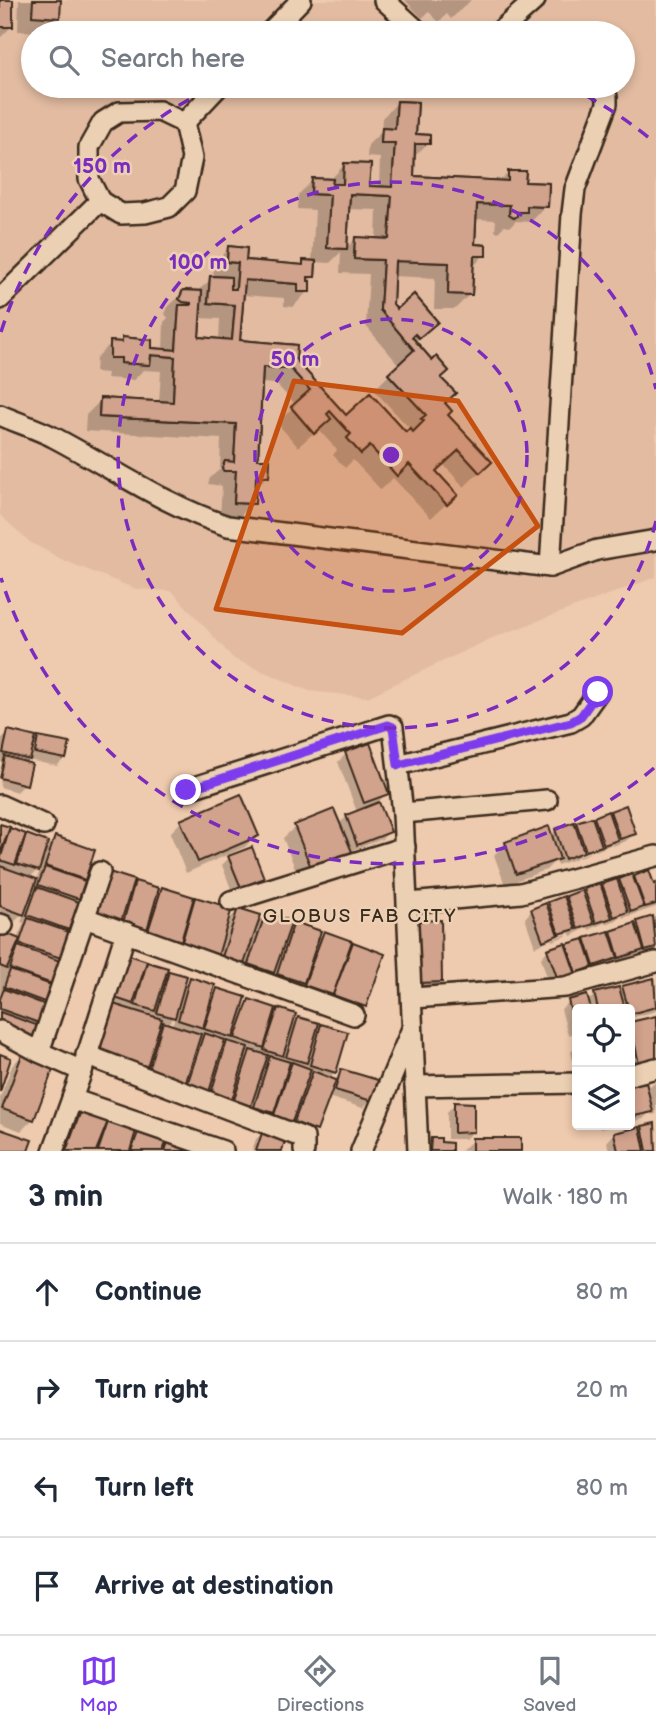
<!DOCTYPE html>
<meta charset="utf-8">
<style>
body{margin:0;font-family:"Balsamiq Sans",sans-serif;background:#f2f2f3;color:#1f2937}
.controls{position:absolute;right:21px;bottom:21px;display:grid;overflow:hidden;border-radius:7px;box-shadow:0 4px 10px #0003}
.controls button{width:63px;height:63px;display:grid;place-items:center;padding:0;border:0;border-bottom:2px solid #e0e1e3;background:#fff;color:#1f2937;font:35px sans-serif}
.stop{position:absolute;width:21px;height:21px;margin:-16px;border:5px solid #7c3aed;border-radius:50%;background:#fff}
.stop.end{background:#7c3aed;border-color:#fff;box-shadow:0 2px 7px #0008}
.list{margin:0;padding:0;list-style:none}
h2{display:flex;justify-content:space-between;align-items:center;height:91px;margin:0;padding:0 28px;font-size:30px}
h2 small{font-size:23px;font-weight:400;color:#747a83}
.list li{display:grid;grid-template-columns:46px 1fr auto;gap:21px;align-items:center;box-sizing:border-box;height:98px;padding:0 28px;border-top:2px solid #e0e1e3}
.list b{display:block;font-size:26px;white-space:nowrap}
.list em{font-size:23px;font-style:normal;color:#747a83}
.icon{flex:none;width:38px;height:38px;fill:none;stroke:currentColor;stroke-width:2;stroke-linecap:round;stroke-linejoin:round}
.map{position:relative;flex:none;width:656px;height:1151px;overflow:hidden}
.search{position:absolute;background:#fff;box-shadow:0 4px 10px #0003;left:21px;right:21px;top:21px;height:77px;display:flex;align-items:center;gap:18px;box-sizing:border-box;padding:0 24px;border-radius:38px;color:#747a83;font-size:26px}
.sheet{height:483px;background:#fff}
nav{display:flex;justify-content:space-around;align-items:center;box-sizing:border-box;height:98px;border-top:2px solid #e0e1e3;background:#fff;font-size:19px;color:#747a83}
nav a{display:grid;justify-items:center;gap:4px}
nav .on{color:#7c3aed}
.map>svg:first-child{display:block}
</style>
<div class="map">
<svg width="656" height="1151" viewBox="0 0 656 1151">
<rect width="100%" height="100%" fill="#eecaae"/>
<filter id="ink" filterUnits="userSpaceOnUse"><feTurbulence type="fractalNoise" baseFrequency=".0143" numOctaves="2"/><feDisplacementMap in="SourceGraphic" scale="14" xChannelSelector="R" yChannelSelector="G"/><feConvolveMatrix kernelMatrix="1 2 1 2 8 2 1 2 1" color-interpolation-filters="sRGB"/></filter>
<g filter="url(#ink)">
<!-- built -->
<path fill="#e2bba1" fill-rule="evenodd" d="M 0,0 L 656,0 L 656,577 L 492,638 L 367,697 L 309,691 L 234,659 L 172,591 L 136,589 L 63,560 L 30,542 L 0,515 ZM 33,33 L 623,33 L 623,86 L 33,86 Z"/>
<!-- shadow -->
<g fill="#0003" fill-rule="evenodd">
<polygon points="0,0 12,0 11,27 0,38"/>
<polygon points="19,0 59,0 59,17 43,32 18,31"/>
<polygon points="405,0 471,0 451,19 447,14 439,22 429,12 422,18"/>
<path d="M 397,103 L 414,136 L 428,143 L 413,158 L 412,178 L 499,182 L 509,172 L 546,206 L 531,222 L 516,221 L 510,227 L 504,226 L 498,232 L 495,231 L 496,220 L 474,219 L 473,246 L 484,255 L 472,268 L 470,294 L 455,309 L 434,309 L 435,278 L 392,276 L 391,305 L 421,337 L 414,342 L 439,378 L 446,415 L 490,462 L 464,487 L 443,464 L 434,472 L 456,495 L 431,518 L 393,478 L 381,490 L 353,460 L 345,468 L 333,455 L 337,450 L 318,429 L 298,447 L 277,423 L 296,405 L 276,384 L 261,383 L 257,460 L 267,476 L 254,490 L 253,503 L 238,518 L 220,517 L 222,486 L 208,484 L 210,478 L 220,469 L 221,439 L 85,431 L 86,415 L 101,400 L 159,403 L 161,371 L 143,370 L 134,380 L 106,378 L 107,373 L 95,372 L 96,358 L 111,343 L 119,343 L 123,339 L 150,350 L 163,351 L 164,322 L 168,318 L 165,314 L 168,307 L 184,292 L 196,292 L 213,278 L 214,263 L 229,248 L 244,262 L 300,266 L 304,262 L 312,263 L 315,210 L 297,209 L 298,195 L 313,180 L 330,180 L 345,164 L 367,188 L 379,188 L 380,158 L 367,157 L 368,145 L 381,132 L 382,118 ZM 347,209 L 377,210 L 376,240 L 356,239 L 345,249 ZM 341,252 L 340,273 L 369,274 L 366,326 L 399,365 L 374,390 L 411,430 L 406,434 L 346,417 L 294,360 L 238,342 L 242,295 L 284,298 L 284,306 L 293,307 L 308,291 L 309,281 L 313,277 L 314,262 L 330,263 ZM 199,318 L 220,319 L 219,340 L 197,339 Z"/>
<polygon points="9,732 32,745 38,739 65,758 57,766 28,760 24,763 25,784 17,792 0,787 2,762 0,761 0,744 1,739"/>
<polygon points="346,754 387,793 378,802 389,832 382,839 350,851 300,881 283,838 295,827 339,824 347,816 357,812 338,762"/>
<path d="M 611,812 L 634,833 L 626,841 L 613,846 L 612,844 L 596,851 L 595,850 L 579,858 L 578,856 L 575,859 L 557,865 L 556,860 L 546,870 L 505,885 L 494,855 L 505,843 L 548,829 L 550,836 L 556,830 L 574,827 L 577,824 L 591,821 ZM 593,847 L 593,851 L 579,856 L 578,852 Z"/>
<polygon points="181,822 256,835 245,847 186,873 170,833"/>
<path d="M 0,826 L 46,843 L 44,850 L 56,838 L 93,851 L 77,899 L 74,902 L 59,957 L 55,961 L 61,963 L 38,1022 L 34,1026 L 0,1038 L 0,932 L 17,939 L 24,923 L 21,922 L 25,912 L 11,925 L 0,921 ZM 41,867 L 36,881 L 29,878 Z"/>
<polygon points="229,858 262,878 254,885 233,894 222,865"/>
<path d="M 648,872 L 653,886 L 656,885 L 656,907 L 623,918 L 622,915 L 619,919 L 606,924 L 606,922 L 589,930 L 588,927 L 571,936 L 569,932 L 566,936 L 552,941 L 551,939 L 535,947 L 525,918 L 532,910 L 564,901 L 585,890 L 617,884 L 620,880 ZM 567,930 L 567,934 L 552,939 L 551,936 Z"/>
<polygon points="136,883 155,896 162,889 230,909 226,922 239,910 255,926 267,914 286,932 294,924 316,941 324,933 383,955 364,1006 353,1018 216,964 220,952 205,966 117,930 129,889"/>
<polygon points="656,917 656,953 655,950 652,954 638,957 637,954 550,987 541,958 548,950"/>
<polygon points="418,923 441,981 433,989 412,989 411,930"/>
<path d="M 124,955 L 166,969 L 163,980 L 170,973 L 182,988 L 191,979 L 210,998 L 218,990 L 240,1010 L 249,1001 L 294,1015 L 291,1026 L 298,1019 L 313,1035 L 321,1026 L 335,1072 L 328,1079 L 334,1081 L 342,1071 L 370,1100 L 363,1108 L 328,1097 L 315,1130 L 308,1137 L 288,1130 L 291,1121 L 283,1128 L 247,1114 L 251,1104 L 242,1113 L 227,1108 L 230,1099 L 223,1106 L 139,1076 L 132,1083 L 86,1068 ZM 175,1016 L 172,1026 L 166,1025 ZM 245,1051 L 250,1053 L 242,1061 Z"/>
<polygon points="656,978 656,1011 630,1018 630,1009 577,1009 577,1032 568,1035 561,1009 569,1002 587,1002 595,995 619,992 623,988"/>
<polygon points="656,1018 656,1064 630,1067 630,1024"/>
<polygon points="577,1046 577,1079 571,1052"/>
<polygon points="23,1054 33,1119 21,1131 0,1123 0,1098 12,1066"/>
<polygon points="656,1081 656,1114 652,1115 651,1111 643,1119 630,1122 630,1087 644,1084 646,1089"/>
<polygon points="455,1104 472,1132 465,1139 447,1139 447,1112"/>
<polygon points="82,1113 134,1132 132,1140 139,1132 161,1151 63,1151 74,1120"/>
<polygon points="599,1125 619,1125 600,1129"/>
<polygon points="656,1126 656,1151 609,1151 607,1142 614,1134 639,1131 642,1128"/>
<polygon points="264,1132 280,1151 252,1151 256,1139"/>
<polygon points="473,1140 519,1151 461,1151"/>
</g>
<!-- building -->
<g fill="#d1a28c" stroke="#3b2a1e" stroke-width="2" fill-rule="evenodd">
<rect x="0" y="0" width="13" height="27"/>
<polygon points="33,0 61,0 60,18 32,16"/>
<path d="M 397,101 L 418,102 L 416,134 L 430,135 L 430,144 L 415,144 L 414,176 L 508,181 L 508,171 L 526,171 L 525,182 L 549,183 L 548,207 L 527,206 L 527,212 L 517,212 L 517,216 L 514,218 L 509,215 L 510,205 L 477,204 L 475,244 L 486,245 L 486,256 L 474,256 L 472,295 L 448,294 L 449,263 L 395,261 L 393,304 L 397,309 L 414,294 L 438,322 L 419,338 L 415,334 L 412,337 L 432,360 L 436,356 L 449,371 L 441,378 L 456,393 L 445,403 L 452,411 L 448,415 L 492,462 L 480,473 L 459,450 L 436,471 L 458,495 L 447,505 L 409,464 L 397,476 L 370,446 L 361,454 L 347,438 L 351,434 L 330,411 L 327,414 L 331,419 L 314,434 L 291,407 L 310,390 L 291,369 L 263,367 L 258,459 L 270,459 L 269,477 L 256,476 L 255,504 L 234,503 L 236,471 L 224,471 L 222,469 L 225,461 L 234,462 L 236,424 L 99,417 L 100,398 L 173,402 L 175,357 L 151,355 L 150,365 L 121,363 L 121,358 L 110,358 L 110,341 L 122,342 L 122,337 L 152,340 L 152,348 L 176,350 L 179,305 L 191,305 L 191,303 L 183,302 L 179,299 L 183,290 L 202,291 L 199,337 L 232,340 L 235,305 L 208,303 L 210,276 L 231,277 L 231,289 L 236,289 L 238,263 L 227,262 L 228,246 L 247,248 L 246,260 L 303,265 L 303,260 L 316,261 L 315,277 L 308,277 L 308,281 L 310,281 L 310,292 L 298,292 L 298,284 L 245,280 L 240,340 L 297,345 L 296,360 L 346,415 L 370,393 L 406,432 L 410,428 L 413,432 L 424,421 L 421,419 L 426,415 L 388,374 L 414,350 L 380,310 L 383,260 L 354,259 L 355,237 L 389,239 L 392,196 L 350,194 L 347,249 L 327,248 L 330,195 L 311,194 L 312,178 L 333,179 L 332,184 L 343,184 L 344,163 L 371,164 L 369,186 L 392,187 L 395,143 L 381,143 L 382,128 L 395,129 ZM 413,201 L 452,202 L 450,242 L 419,240 L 429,229 L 422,223 L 411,235 ZM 211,368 L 252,371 L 250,411 L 208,409 Z"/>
<polygon points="397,101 418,102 416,134 430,135 430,144 415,144 414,176 508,181 508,171 526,171 525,182 549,183 548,207 527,206 527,212 517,212 517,216 514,218 509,215 510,205 477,204 475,244 486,245 486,256 474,256 472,295 448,294 449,263 395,261 393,304 397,309 414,294 438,322 419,338 415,334 412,337 432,360 436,356 449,371 441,378 456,393 445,403 452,411 448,415 492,462 480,473 459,450 436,471 458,495 447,505 409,464 397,476 370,446 361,454 347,438 351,434 330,411 327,414 331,419 314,434 291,407 310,390 291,369 263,367 258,459 270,459 269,477 256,476 255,504 234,503 236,471 224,471 222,469 225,461 234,462 236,424 99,417 100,398 173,402 175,357 151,355 150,365 121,363 121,358 110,358 110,341 122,342 122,337 152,340 152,348 176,350 179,305 191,305 191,303 183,302 179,299 183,290 202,291 199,337 232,340 235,305 208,303 210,276 231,277 231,289 236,289 238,263 227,262 228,246 247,248 246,260 303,265 303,260 316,261 315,277 308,277 308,281 310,281 310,292 298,292 298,284 245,280 240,340 297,345 296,360 346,415 370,393 406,432 410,428 413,432 424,421 421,419 426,415 388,374 414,350 380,310 383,260 354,259 355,237 389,239 392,196 350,194 347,249 327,248 330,195 311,194 312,178 333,179 332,184 343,184 344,163 371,164 369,186 392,187 395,143 381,143 382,128 395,129"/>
<polygon points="8,730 36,737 30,760 3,753"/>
<polygon points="38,737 70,743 66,759 35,753"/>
<polygon points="370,743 389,794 364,803 345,752"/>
<polygon points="5,756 32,764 27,785 0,778"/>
<polygon points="241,794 259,836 198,862 180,820"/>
<polygon points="379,802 391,832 357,845 346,815"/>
<polygon points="626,805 636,834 620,839 610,811"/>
<polygon points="334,809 353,854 312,870 294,825"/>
<polygon points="608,811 618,840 604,845 594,817"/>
<polygon points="592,817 602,846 586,851 576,822"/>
<polygon points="574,822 584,852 565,859 555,829"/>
<polygon points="0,824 10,827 0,854"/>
<polygon points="549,826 560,859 516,874 505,842"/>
<polygon points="10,828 26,834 15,865 0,860"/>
<polygon points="26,834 48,842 39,871 17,864"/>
<polygon points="55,836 95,850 85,880 45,866"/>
<polygon points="252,847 264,878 241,888 228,856"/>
<polygon points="0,866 37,879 24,915 0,906"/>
<polygon points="45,867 85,881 79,899 38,885"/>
<polygon points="649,870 654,884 656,883 656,904 645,907 634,876"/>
<polygon points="106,871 134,880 121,922 94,914"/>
<polygon points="632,874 644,907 631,912 619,879"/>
<polygon points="617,879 628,912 614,917 602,884"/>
<polygon points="135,881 159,888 147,930 123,923"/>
<polygon points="600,883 612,918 596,923 584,889"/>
<polygon points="37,887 79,902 69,930 27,915"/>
<polygon points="162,887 194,897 181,941 148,931"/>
<polygon points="582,890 594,924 578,929 566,896"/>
<polygon points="564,896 576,929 559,934 548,902"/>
<polygon points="195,897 232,908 218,956 181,945"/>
<polygon points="546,903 558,935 543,941 531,909"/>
<polygon points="238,908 261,915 244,964 222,957"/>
<polygon points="266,912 292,921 274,973 248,964"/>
<polygon points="653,916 656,948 645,951 637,921"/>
<polygon points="28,918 69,932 61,958 19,944"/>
<polygon points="441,920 442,982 419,983 418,921"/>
<polygon points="294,922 321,931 304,983 277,974"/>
<polygon points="635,923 644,950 619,958 611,931"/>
<polygon points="0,931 20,939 7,969 0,966"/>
<polygon points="324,931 352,941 333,995 304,985"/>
<polygon points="609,931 618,958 594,966 585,938"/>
<polygon points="584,939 593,967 576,973 567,944"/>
<polygon points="353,942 385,954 366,1007 333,995"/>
<polygon points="565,943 576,975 558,980 547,949"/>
<polygon points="18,946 63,962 55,985 10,969"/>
<polygon points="123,953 147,961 133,1004 109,996"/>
<polygon points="147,962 168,968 155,1011 135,1005"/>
<polygon points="10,970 54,986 47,1003 4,987"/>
<polygon points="169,971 187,976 175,1018 157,1013"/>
<polygon points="190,977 215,985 203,1028 178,1020"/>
<polygon points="654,978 656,1007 630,1014 622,986"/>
<polygon points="619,987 625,1009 598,1009 594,993"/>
<polygon points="217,988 246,997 233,1038 204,1029"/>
<polygon points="4,989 46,1005 39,1023 0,1009 0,999"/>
<polygon points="587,995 591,1009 577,1009 577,1028 575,1028 568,1000"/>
<polygon points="249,999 276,1008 264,1048 235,1038"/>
<polygon points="113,1004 162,1019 145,1073 96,1057"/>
<polygon points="278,1008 296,1014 283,1056 264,1050"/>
<polygon points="0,1012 39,1026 32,1043 0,1027"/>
<polygon points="656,1016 656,1060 639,1064 630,1022"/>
<polygon points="298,1017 319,1023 307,1063 286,1057"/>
<polygon points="163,1022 201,1034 185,1085 147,1073"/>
<polygon points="321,1024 348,1032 336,1073 310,1065"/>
<polygon points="204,1033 225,1040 209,1092 187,1085"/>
<polygon points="227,1041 248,1047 232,1100 211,1093"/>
<polygon points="250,1050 268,1055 251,1106 234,1100"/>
<polygon points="23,1052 55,1064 34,1120 2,1109"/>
<polygon points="0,1054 11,1058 0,1092"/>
<polygon points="270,1056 290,1062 274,1113 254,1107"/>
<polygon points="292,1062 311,1069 292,1122 274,1115"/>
<polygon points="341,1069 378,1080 372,1101 335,1090"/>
<polygon points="313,1071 336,1080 317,1131 294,1122"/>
<polygon points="646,1082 653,1112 630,1117 630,1085"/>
<polygon points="454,1102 474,1103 474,1132 454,1133"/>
<polygon points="81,1111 108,1121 96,1151 66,1151"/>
<polygon points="108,1122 136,1131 130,1151 98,1151"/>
<polygon points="655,1123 656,1151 647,1151 642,1126"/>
<polygon points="640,1127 645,1151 618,1151 614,1133"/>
<polygon points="0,1129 32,1140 28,1151 0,1151"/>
<polygon points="139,1130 167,1140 163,1151 131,1151"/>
<polygon points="263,1130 286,1137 282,1151 256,1151"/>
<polygon points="431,1138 441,1138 441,1142 452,1143 452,1151 430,1151"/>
<rect x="472" y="1138" width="49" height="13"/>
<polygon points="168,1142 194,1151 165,1151"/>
</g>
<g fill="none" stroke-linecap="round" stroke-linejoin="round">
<!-- minor casing -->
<g stroke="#3b2a1e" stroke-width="24">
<g id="minor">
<polyline points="384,0 420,33"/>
<polyline points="269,33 301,0"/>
<polyline points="498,33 535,0"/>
<polyline points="100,201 121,214 145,213 169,207 185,191 192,158 184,123"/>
<polyline points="0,299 100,201 89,179 89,147 103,122 119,112 159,111 184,123 219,86"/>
<path d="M 0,415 C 18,423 38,429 55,438 C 112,468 166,506 228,526 L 550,567 L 597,550 L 656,540"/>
<polyline points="550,567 572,214 575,189 607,104 607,97 601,86"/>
<polyline points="398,765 571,722 581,716 598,692"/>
<polyline points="185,790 389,725 393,727 403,813 418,1151"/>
<polyline points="0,805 44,825"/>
<polyline points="403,813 547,800"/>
<polyline points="231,901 405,847"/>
<polyline points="409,903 521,893 656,856"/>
<polyline points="85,918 354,1015"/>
<polyline points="0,924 3,925"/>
<polyline points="413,998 565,987 656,962"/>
<polyline points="0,1031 39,1052"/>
<polyline points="86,1055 304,1138 304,1151"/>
<polyline points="82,1071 39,1052 100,872"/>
<polyline points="630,1075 656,1068"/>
<polyline points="415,1086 577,1083"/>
<polyline points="72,1099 223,1151"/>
<polyline points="53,1151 82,1071 126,932"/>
<polyline points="361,1151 411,1031"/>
</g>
</g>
<!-- minor -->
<use href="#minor" stroke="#ecd0b3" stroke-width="19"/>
</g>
</g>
<g fill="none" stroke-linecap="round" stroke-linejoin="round" filter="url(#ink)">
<!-- route -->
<polyline stroke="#7c3aed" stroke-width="9" points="186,790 388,725 393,727 398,765 571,722 581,716 598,692"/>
</g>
<!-- marked area -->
<path fill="#c55010" fill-opacity="0.2" stroke="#c55010" stroke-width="5" stroke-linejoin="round" d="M 294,381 L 458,401 L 538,526 L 402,633 L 216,609 Z"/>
<!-- distance rings -->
<g fill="none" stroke="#7b2cbf" stroke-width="3.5" stroke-dasharray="12 9">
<circle cx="391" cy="455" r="136"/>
<path d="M656 521A273 273 0 1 1 656 389"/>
<path d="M654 768A409 409 0 0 1 1 578M1 332A409 409 0 0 1 215 86M567 86A409 409 0 0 1 654 142"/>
</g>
<g text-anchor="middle" stroke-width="5" stroke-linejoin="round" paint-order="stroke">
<!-- neighbourhood labels -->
<g font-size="19" letter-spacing="2" fill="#3b2a1e" stroke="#ecd0b3">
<text x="360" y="922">GLOBUS FAB CITY</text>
</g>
</g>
<circle cx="391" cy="455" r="10" fill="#7b2cbf" stroke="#ecd0b3" stroke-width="3.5"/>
<g font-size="21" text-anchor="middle" font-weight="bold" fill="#7b2cbf" stroke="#ecd0b3" stroke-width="5" stroke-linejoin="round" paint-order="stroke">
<text x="102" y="173">150 m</text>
<text x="198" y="269">100 m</text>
<text x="295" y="366">50 m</text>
</g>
</svg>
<div class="controls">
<button><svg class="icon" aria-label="locate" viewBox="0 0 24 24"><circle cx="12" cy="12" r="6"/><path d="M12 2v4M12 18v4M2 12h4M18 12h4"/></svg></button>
<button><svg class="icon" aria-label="layers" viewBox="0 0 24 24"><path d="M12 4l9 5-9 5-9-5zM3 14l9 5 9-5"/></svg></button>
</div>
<div class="stop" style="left:598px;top:692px"></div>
<div class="stop end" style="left:186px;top:790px"></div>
<div class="search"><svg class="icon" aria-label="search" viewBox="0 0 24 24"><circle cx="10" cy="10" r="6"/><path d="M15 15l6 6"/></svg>Search here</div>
</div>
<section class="sheet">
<h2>3 min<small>Walk · 180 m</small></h2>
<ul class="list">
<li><svg class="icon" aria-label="ahead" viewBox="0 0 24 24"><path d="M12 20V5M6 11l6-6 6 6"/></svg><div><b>Continue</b></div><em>80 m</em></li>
<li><svg class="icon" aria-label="right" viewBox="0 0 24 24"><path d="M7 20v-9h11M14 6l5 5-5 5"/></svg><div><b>Turn right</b></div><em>20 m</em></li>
<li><svg class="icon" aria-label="left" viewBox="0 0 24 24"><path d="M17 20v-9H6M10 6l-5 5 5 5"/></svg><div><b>Turn left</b></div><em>80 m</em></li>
<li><svg class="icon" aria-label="arrive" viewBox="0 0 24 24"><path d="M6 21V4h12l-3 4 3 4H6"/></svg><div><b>Arrive at destination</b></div></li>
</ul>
</section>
<nav>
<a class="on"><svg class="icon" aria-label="map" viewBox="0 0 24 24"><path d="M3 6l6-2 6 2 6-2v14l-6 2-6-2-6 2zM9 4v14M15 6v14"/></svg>Map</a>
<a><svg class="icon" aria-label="directions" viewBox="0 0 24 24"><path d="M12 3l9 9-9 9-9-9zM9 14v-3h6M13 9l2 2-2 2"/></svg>Directions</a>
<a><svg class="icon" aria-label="saved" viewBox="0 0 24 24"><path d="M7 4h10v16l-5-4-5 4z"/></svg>Saved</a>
</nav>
